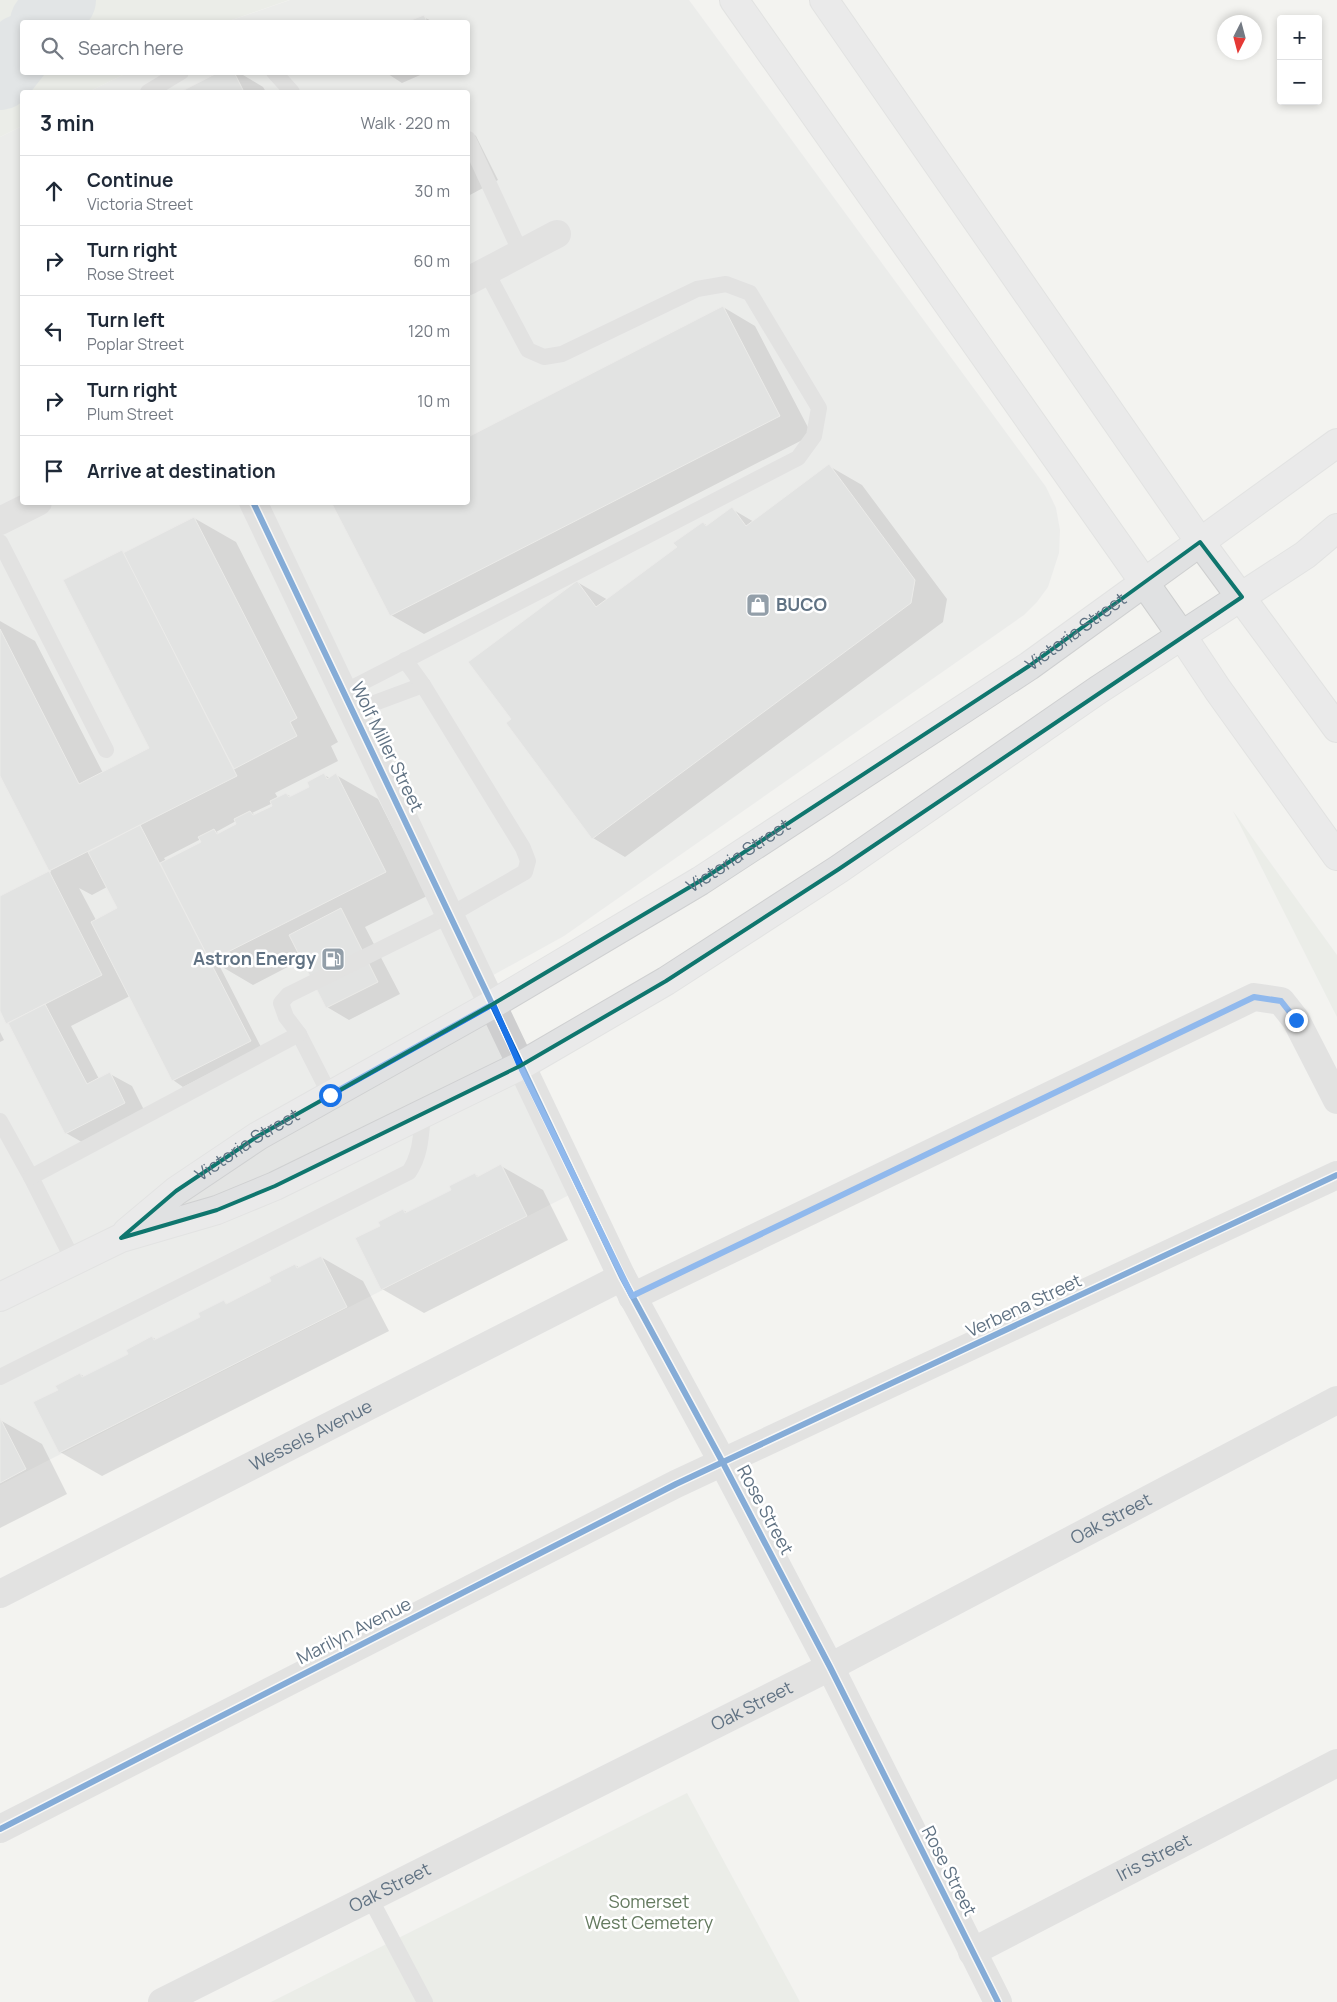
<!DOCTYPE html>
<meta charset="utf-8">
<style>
body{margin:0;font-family:Manrope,sans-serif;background:#f2f2f3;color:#1f2937}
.controls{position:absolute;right:15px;top:15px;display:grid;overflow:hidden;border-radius:5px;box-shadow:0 2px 8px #0003}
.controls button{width:45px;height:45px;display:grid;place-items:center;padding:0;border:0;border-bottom:1px solid #e0e1e3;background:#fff;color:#1f2937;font:25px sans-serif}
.compass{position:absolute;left:1217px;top:15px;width:45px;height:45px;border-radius:50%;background:#fff;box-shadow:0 2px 8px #0003;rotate:186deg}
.stop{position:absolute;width:15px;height:15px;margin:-11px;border:4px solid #1a73e8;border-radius:50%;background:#fff}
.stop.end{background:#1a73e8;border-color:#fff;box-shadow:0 1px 5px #0008}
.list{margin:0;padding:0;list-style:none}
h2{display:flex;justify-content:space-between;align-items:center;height:65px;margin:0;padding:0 20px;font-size:21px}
h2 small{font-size:16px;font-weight:400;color:#747a83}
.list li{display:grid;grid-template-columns:32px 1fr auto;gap:15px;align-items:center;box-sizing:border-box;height:70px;padding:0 20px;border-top:1px solid #e0e1e3}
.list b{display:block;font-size:19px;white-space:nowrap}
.list p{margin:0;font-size:16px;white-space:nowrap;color:#747a83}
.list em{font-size:16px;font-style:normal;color:#747a83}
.icon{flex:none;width:28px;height:28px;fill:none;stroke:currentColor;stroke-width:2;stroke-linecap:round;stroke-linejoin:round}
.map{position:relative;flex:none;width:1337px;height:2002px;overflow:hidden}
.search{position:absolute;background:#fff;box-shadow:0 2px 8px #0003;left:20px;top:20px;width:450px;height:55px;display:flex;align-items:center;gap:12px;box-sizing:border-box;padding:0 18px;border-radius:5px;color:#747a83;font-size:19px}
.panel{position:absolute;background:#fff;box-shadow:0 2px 8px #0003;left:20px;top:90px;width:450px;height:415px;border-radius:5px}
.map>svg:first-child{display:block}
</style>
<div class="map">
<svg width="1337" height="2002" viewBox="0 0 1337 2002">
<rect width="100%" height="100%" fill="#f3f3f0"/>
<!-- built -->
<polygon fill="#e3e4e3" points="290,0 689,0 1046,487 1056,508 1060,530 1059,553 1048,587 1037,602 1024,615 564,936 479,983 579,1190 0,1485 0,137 22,126 22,502 468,502 468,92 88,92 127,73 468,72 468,22 226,22"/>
<!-- green -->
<g fill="#e2e6de">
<polygon points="0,0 289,0 226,22 22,22 22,72 127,73 88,92 22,92 22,126 0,137"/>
<polygon points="1233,811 1337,955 1337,1017"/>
<polygon points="687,1793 800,2002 271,2002"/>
</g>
<!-- shadow -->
<g fill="#0003" fill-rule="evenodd">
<polygon points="423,17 434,22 409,22"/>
<polygon points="222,72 238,72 263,87 266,92 182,92"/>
<polygon points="385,72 427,72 402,83"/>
<polygon points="468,131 476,136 498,180 468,196"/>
<polygon points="723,307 755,326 812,435 424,634 391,615 468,502 468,438"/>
<polygon points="829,466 862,485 947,599 943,622 625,857 593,838 513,720 577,582 608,600 679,547 703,523 708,526 732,509 754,522"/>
<path d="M 194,518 L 236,542 L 338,742 L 331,746 L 338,761 L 275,793 L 278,798 L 286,794 L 292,797 L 311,787 L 324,775 L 330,778 L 336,775 L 378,799 L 427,896 L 365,927 L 400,994 L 349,1020 L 327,1007 L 303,959 L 253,985 L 219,965 L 261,1047 L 183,1087 L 173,1080 L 130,996 L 71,1026 L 99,1079 L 110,1074 L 132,1086 L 147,1116 L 87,1145 L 66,1133 L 11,1025 L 7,1023 L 0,1008 L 0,898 L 51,872 L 0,773 L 0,621 L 35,641 L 103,773 L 150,749 L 122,551 L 125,553 ZM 273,803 L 274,806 L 256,815 L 252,813 ZM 236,821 L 238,825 L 220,834 L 216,832 ZM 201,839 L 203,843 L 166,861 L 164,858 ZM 107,887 L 119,909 L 96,920 L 79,888 L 92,895 Z"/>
<polygon points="0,1032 4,1040 0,1042"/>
<polygon points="501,1166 543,1190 568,1240 424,1313 382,1289 382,1226 403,1210 408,1213 453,1190 475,1174 479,1177"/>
<polygon points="321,1257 363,1281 389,1331 102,1476 60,1452 59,1390 80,1374 85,1377 129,1354 152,1337 157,1340 202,1318 224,1302 228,1304 273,1282 295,1265 300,1268"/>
<polygon points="0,1420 42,1444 67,1494 0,1528"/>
</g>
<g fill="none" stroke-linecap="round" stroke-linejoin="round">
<!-- river -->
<g stroke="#ced6d9" stroke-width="68">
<polyline points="44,22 62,0"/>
<polyline points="0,76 22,48"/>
</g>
</g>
<!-- building -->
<g fill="#cfd0d0" stroke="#e2e2e0">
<polygon points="424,15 427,22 406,22"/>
<polygon points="219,72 234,72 244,92 180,92"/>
<polygon points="723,306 780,416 390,616 331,502 468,502 468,437"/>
<polygon points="829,464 915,580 911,603 592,839 506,723 511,719 468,662 577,581 596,607 677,547 673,543 703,522 706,526 732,507 746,526"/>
<polygon points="194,517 297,718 290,722 297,736 234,769 123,553"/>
<polygon points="122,550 237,776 49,871 0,776 0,629 79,784 149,748 63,580"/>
<polygon points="324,773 327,779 336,773 386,872 210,961 160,863 201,842 198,837 214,829 217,834 236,824 234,819 250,811 253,815 272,806 270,801 286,793 289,797 309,787 307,782"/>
<polygon points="140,825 251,1041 172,1081 91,922 117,908 88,852"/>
<polygon points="49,871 102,975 6,1024 0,1011 0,896"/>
<polygon points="341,908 378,982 326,1008 289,935"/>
<polygon points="45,1004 87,1084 110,1072 125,1103 65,1134 8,1023"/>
<polygon points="501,1164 527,1216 381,1290 355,1238 380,1226 378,1222 403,1209 405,1213 451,1190 449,1186 475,1173 477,1177"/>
<polygon points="321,1256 347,1307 59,1453 33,1402 58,1390 55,1386 80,1373 82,1377 128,1354 126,1350 152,1336 154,1340 200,1317 198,1313 224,1300 226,1304 271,1281 269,1277 295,1264 297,1268"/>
<polygon points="0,1418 26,1469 0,1483"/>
</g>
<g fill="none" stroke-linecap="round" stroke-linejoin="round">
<!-- secondary casing -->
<g stroke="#cfd0d1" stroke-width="30">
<g id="secondary">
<path id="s4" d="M 127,1232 L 176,1191 L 258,1136 L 493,1004 L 700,881 L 1029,666 L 1337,443"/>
<polyline points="0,1297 121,1238 217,1210 275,1186 520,1066 666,981 839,869 1098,690 1305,555 1337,528"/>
</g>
</g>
<!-- trunk casing -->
<g stroke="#cecfcf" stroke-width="30">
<g id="trunk">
<polyline points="734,0 1182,636 1218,690 1337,856"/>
<polyline points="824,0 1200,542 1337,728"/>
</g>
</g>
<!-- service -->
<g stroke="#cececf" stroke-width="16">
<polyline points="274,72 292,92"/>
<polyline points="148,92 181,72"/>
<polyline points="468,139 521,253"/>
<polyline points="0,542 106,750"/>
<polyline points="344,692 798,458 814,436 819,408 750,293 726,284 697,289 562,354 544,357 528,350 486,271"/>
<polyline points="353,711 423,685"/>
<polyline points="299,1034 330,1095"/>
<polyline points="0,1121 31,1177 73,1260"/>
<polyline points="31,1177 299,1034 286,1017 281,1003 288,995 450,915 525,872 528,861 523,848 423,685 405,660"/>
<path d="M 0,1377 L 409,1172 C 421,1154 421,1135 423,1114"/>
<polyline points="370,1898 425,2002"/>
</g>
<!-- minor -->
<g stroke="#cececf" stroke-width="28">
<polyline points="468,281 557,234"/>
<polyline points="253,502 622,1277 723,1463 830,1667 998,2002"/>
<polyline points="0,521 38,502"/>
<polyline points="632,1297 1254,997 1281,1001 1296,1020 1337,1100"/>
<path id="s1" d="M 0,1594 L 622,1277"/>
<polyline points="0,1829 676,1484 1337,1175"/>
<path id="s2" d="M 972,1952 L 1337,1763"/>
<path id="s3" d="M 162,2002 L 830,1667 L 1337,1400"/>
</g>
<!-- secondary -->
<use href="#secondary" stroke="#e0e1e2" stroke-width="28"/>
<!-- trunk -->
<use href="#trunk" stroke="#e0e1e2" stroke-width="28"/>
<!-- cycleway casing -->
<g stroke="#fff" stroke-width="9">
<g id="cycleway">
<polyline points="253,502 622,1277 723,1463 830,1667 998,2002"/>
<polyline points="0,1829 676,1484 1337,1175"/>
</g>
</g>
<!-- cycleway -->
<use href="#cycleway" stroke="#0057b8" stroke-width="6"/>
</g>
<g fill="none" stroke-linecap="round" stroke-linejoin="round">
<!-- route -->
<polyline stroke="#1a73e8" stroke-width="6" points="330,1095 493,1004 520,1066 632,1296 1254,997 1281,1001 1296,1020"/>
</g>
<!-- marked area -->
<path d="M0 0H1337V2002H0ZM 1200,542 L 1242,597 L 839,869 L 666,981 L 520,1066 L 275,1186 L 217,1210 L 121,1238 L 176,1191 L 258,1136 L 493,1004 L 700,881 L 1029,666 Z" fill="#f3f3f0" fill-opacity=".55" fill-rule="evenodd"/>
<path fill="none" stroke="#0f766e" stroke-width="4" stroke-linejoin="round" d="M 1200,542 L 1242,597 L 839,869 L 666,981 L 520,1066 L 275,1186 L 217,1210 L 121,1238 L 176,1191 L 258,1136 L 493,1004 L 700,881 L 1029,666 Z"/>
<!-- icons -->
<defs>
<g id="shop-square" transform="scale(1.25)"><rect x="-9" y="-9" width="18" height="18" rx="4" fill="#939fa9" stroke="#fff"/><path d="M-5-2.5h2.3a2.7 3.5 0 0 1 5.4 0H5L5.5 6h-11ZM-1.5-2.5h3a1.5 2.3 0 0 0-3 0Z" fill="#fff"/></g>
<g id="fuel-square" transform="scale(1.25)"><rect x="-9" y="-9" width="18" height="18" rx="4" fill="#939fa9" stroke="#fff"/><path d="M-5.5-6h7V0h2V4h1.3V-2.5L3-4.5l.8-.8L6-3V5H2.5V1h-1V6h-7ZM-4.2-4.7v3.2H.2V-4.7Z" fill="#fff"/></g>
</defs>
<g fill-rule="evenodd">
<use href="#shop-square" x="758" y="605"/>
<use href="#fuel-square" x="333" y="959"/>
</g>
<g text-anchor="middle" stroke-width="5" stroke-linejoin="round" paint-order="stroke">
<!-- poi labels -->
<g font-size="18" font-weight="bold" fill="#607283" stroke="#fff" text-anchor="start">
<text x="776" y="611">BUCO</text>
<text x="316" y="965" text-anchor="end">Astron Energy</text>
</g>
<!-- street labels -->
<g font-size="18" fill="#607283" stroke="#fff">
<text dy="6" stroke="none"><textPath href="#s4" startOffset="1124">Victoria Street</textPath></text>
<text transform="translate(387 747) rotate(64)" y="6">Wolf Miller Street</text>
<text dy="6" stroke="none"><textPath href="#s4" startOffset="719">Victoria Street</textPath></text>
<text dy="6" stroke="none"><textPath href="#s4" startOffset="149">Victoria Street</textPath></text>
<text transform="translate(1024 1306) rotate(-25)" y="6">Verbena Street</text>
<text dy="6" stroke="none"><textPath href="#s1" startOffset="349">Wessels Avenue</textPath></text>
<text transform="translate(765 1510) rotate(62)" y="6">Rose Street</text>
<text dy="6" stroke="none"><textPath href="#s3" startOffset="1065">Oak Street</textPath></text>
<text transform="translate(354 1631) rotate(-27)" y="6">Marilyn Avenue</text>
<text dy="6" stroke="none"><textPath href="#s3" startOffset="660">Oak Street</textPath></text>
<text dy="6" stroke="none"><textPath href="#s2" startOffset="205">Iris Street</textPath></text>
<text transform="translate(949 1871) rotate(63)" y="6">Rose Street</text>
<text dy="6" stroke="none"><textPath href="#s3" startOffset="255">Oak Street</textPath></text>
</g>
<!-- park labels -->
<g font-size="18" fill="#647a5f" stroke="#fff">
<text x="649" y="1908">Somerset<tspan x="649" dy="21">West Cemetery</tspan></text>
</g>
</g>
</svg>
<div class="controls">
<button>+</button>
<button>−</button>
</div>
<svg class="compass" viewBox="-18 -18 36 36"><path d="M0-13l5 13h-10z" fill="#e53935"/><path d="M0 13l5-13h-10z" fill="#747a83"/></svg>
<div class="stop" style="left:330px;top:1095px"></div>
<div class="stop end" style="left:1296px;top:1020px"></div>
<div class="search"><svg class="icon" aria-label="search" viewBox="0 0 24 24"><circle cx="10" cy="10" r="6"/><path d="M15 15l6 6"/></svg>Search here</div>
<section class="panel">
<h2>3 min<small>Walk · 220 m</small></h2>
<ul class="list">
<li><svg class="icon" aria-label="ahead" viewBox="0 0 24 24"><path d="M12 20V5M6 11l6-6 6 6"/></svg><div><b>Continue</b><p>Victoria Street</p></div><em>30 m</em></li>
<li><svg class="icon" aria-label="right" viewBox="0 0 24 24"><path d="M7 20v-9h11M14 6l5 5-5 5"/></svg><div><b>Turn right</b><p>Rose Street</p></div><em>60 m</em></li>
<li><svg class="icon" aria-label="left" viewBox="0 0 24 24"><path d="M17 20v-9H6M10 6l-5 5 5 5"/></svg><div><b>Turn left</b><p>Poplar Street</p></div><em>120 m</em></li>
<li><svg class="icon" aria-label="right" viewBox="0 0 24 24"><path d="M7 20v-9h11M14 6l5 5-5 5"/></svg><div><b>Turn right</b><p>Plum Street</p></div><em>10 m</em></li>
<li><svg class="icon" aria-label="arrive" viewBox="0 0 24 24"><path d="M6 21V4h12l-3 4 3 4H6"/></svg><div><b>Arrive at destination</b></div></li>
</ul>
</section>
</div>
